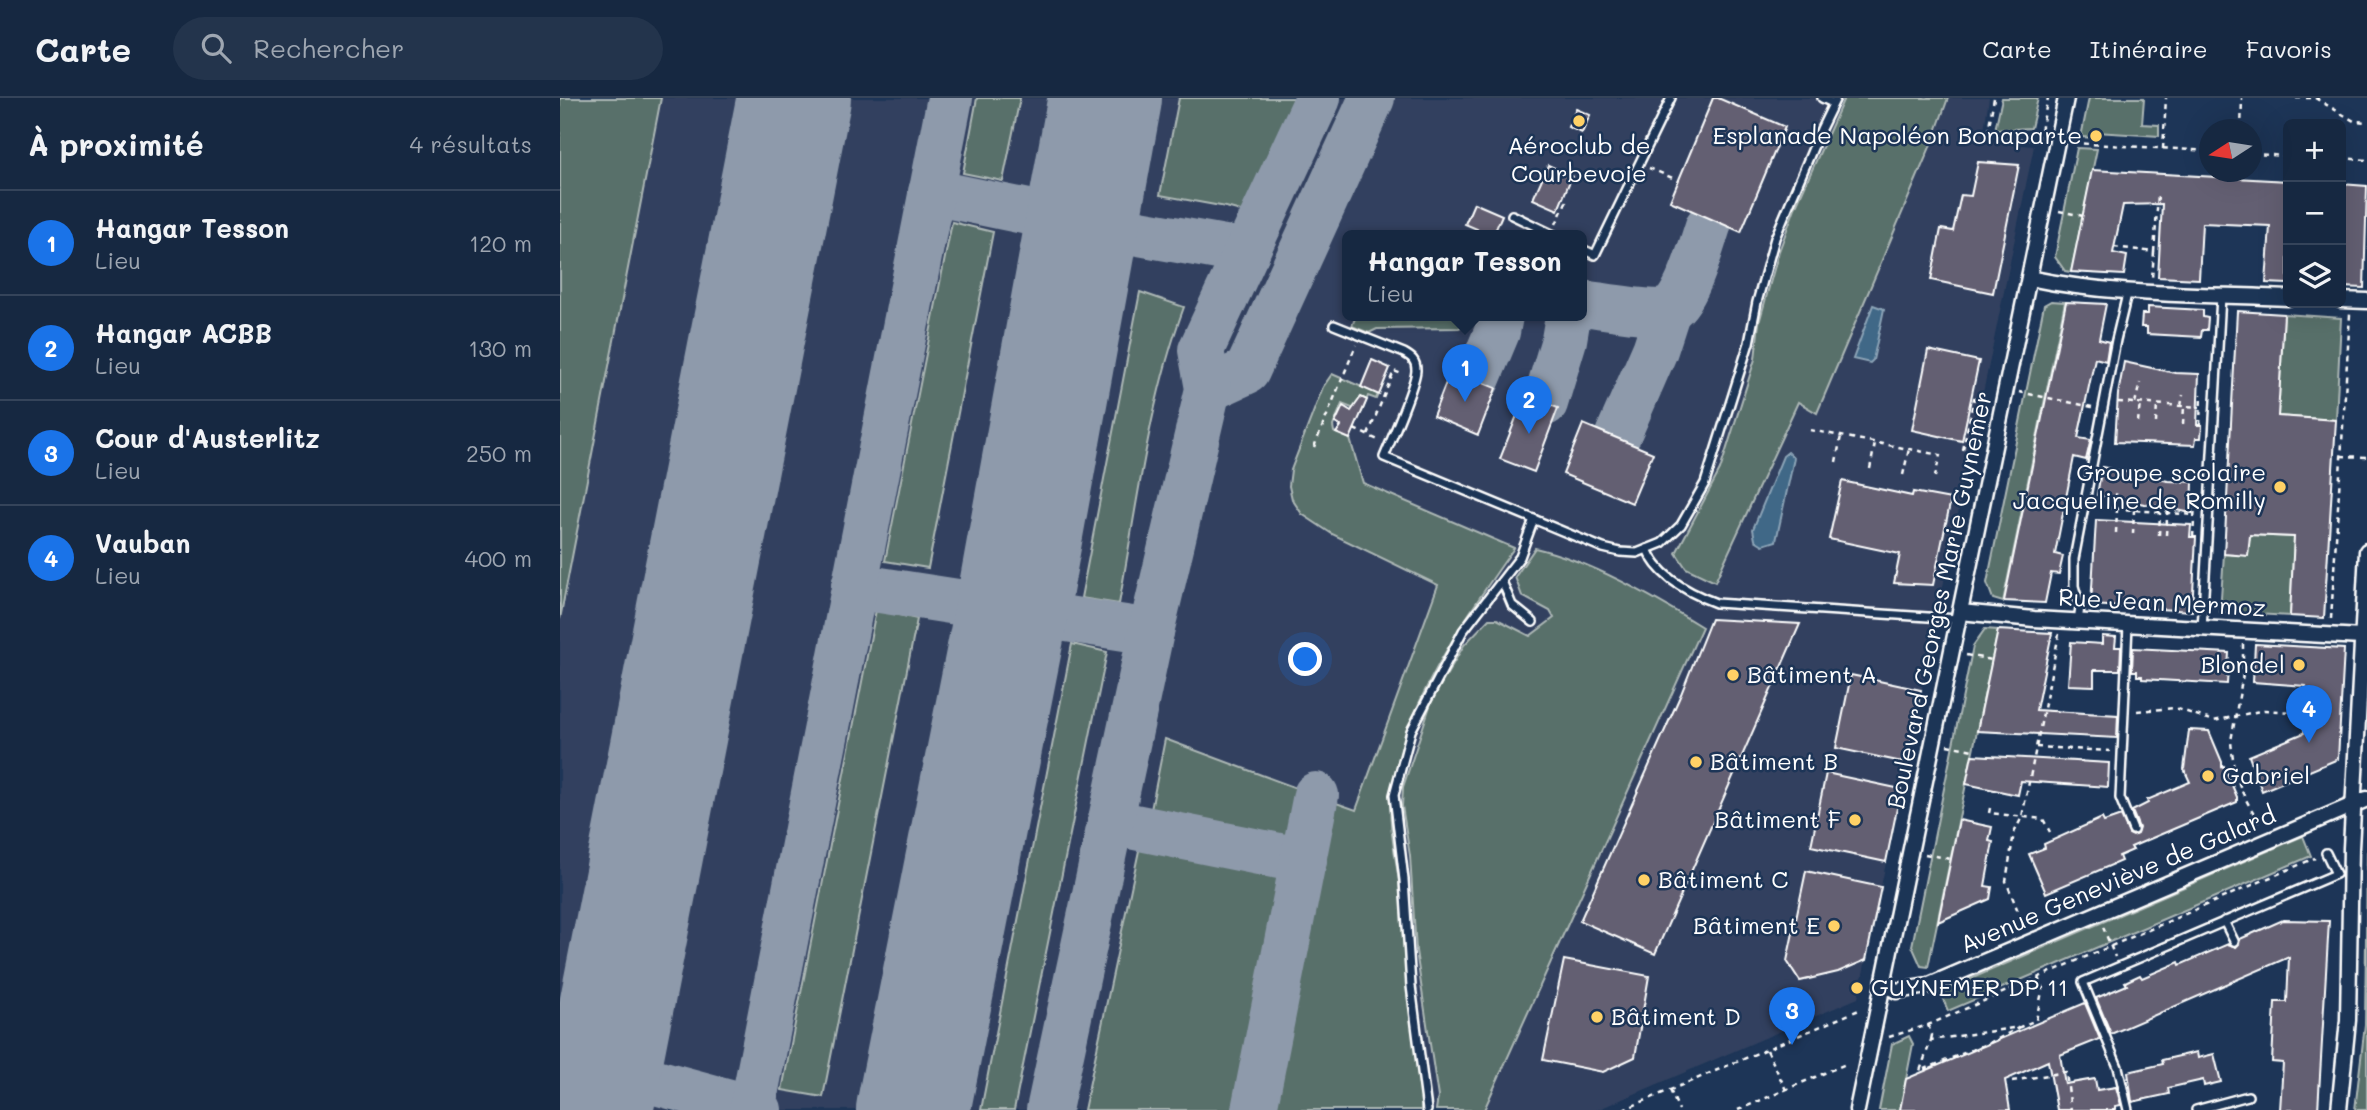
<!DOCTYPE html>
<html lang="fr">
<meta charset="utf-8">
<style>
body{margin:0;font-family:Mali,sans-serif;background:#23344c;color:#f1f3f6}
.controls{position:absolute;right:21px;top:21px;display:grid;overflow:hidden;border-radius:10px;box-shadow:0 7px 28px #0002}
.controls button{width:63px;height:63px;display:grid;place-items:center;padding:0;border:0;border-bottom:2px solid #35445a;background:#162841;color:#f1f3f6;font:35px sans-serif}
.compass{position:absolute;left:1639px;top:21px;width:63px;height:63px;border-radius:50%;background:#162841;box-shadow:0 7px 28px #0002;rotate:258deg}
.you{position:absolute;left:746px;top:562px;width:24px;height:24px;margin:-18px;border:5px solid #fff;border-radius:50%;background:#1a73e8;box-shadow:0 0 0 10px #1a73e833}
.badge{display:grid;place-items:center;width:46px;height:46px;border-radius:50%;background:#1a73e8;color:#fff;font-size:23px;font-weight:700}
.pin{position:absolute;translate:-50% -58px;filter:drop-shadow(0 2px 4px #0008)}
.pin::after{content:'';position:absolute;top:37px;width:24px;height:21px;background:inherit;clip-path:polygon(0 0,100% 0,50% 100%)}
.popup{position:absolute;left:782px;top:132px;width:245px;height:91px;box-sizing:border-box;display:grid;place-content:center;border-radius:10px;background:#162841;filter:drop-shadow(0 2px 5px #0005);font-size:23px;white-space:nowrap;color:#9ea6b1}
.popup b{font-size:26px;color:#f1f3f6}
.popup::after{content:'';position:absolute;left:50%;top:100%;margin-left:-14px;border:14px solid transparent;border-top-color:#162841}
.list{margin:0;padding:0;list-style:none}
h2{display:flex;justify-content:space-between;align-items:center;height:91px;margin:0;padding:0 28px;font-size:30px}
h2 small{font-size:23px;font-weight:400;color:#9ea6b1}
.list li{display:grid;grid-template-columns:46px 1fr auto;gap:21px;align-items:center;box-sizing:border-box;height:105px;padding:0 28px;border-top:2px solid #35445a}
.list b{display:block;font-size:26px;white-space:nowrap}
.list p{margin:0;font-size:23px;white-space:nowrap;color:#9ea6b1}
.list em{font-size:23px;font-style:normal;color:#9ea6b1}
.icon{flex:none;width:38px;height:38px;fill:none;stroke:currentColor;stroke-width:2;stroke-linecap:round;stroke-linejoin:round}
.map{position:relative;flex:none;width:1807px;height:1012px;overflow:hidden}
header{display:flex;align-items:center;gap:42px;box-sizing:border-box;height:98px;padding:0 35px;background:#162841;border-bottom:2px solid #35445a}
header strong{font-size:33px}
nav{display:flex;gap:38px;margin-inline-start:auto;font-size:24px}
.search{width:490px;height:63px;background:#23344c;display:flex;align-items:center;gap:18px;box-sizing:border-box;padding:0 24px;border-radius:38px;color:#9ea6b1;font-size:26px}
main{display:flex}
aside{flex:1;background:#162841}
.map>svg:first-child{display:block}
</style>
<header>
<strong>Carte</strong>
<div class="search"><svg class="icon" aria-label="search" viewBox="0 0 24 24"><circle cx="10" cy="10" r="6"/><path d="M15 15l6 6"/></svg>Rechercher</div>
<nav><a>Carte</a><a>Itinéraire</a><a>Favoris</a></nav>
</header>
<main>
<aside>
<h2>À proximité<small>4 résultats</small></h2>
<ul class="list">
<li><span class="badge">1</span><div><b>Hangar Tesson</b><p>Lieu</p></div><em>120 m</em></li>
<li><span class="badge">2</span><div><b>Hangar ACBB</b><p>Lieu</p></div><em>130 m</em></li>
<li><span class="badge">3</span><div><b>Cour d'Austerlitz</b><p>Lieu</p></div><em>250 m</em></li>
<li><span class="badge">4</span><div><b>Vauban</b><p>Lieu</p></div><em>400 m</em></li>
</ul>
</aside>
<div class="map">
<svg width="1807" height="1012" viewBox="0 0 1807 1012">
<rect width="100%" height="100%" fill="#1d3557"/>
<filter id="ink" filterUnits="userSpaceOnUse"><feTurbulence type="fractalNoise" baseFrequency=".0143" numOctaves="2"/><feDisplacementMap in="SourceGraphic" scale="14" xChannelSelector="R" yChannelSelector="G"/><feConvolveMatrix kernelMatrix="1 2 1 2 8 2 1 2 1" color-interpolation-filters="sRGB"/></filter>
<g filter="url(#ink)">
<!-- built -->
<path fill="#32415f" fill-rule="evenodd" d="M 0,0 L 1429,0 L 1422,44 L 1474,48 L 1298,900 L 1037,1012 L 0,1012 ZM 788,138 L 1022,138 L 1022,218 L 788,218 Z"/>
<!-- green -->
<g fill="#596f6b" stroke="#acb7b5" stroke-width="2">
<polygon points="0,0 101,0 0,521"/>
<polygon points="417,0 460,0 443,83 403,75"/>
<polygon points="619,0 746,0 692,116 666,109 600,97"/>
<polygon points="1284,0 1388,0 1373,42 1257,315 1238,304 1155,484 1126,470 1116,455 1160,372 1195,261 1199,225 1219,153 1235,110"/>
<polygon points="1442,0 1478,0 1471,30 1435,32"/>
<polygon points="1529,0 1584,0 1582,26 1599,27 1599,38 1536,34 1535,40 1521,39"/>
<polygon points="1517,50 1537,51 1511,174 1505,173 1495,159"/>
<polygon points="392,124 433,134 368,470 325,463"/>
<path d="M 580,194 L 624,209 C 589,304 577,407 559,506 L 521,500 Z"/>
<polygon points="1491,203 1505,204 1443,504 1433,501 1427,485 1484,207"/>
<polygon points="1724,216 1781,220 1776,322 1718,318"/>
<polygon points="796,218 910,218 907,225 899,230 817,231 809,235 792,228"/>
<path d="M 772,276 L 818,296 L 816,301 L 808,298 L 802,314 L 782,306 L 773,328 L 774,334 L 790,341 L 803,385 L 954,450 C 904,520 841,612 831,700 C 828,723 836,760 839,784 C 846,855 854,925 862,996 L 861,1012 L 707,1012 L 768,702 L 796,712 L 878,487 L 772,436 L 742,416 L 732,401 L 729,388 L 731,372 L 763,289 Z"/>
<polygon points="1690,437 1734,439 1730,518 1660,514 1664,456 1688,457"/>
<path d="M 975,450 C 1031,463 1093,499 1142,529 L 924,1012 L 876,1012 L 878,999 L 856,853 L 850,758 L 842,708 L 843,689 L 872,602 L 904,547 L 929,521 L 937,521 L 970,538 L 994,520 L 990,513 L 962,498 L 955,479 Z"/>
<polygon points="316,512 357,521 263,999 222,992"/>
<polygon points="1425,531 1438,532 1368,869 1361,868 1352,848 1413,548"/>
<polygon points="512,546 547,554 454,1012 421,1012"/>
<polygon points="605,641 747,694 735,751 589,722"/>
<polygon points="1743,738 1751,758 1388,913 1380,894"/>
<polygon points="585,739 733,771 683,1012 524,1012 581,743"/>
<polygon points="1807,753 1807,1012 1795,1012 1805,926"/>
<polygon points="1349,938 1353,946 1340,1012 1319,1012 1332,946"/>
</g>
<!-- water -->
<g fill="#3f6787" stroke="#8ca4b7" stroke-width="2">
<polygon points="1313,207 1324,211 1313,262 1310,265 1293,261"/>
<polygon points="1228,354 1234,360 1216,443 1203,447 1195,442 1193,431 1223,358"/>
</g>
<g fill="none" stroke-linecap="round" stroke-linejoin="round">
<!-- taxiway -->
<g stroke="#8e9aab" stroke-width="46">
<polyline points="371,94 522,125 687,154"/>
<path d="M 1022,205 C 1041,207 1094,218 1109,211 C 1126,204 1142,146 1148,128"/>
<polyline points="917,282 937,234 940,218"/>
<polyline points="648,291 687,273 812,0"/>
<polyline points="985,305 1004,242 1008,218"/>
<polyline points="1058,337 1095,252 1108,212"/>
<polyline points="294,488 591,534"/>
<polyline points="550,724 744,763"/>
<polyline points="0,960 44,970 199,1012"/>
<polyline points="192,1012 390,0"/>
<polyline points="489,1012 591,534 648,291 641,252 758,0"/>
<polyline points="694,1012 756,697"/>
</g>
<!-- runway -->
<g stroke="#8e9aab" stroke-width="114">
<polyline points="36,1012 234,0"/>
<polyline points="353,1012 452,512 545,0"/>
</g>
</g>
<!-- building -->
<g fill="#635e72" stroke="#fff" stroke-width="2">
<polygon points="1153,0 1158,0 1225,29 1181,134 1110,103"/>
<polygon points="1016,11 1030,17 1022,35 1008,29"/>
<polygon points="1418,64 1459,67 1433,195 1371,182 1381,131 1393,133 1401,97 1411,98"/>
<polygon points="988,67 1012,78 998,112 973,101"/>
<polygon points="1532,72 1728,83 1728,186 1706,185 1710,128 1642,125 1639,181 1598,179 1602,106 1563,107 1553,155 1567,158 1564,177 1511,174"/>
<polygon points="1781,86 1807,88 1804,190 1781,189"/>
<polygon points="914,105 942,117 933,138 914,138 917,131 905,126"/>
<polygon points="1506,204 1546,206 1539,241 1549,244 1546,263 1535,260 1518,340 1531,342 1530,345 1526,362 1514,359 1495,456 1503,458 1499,476 1491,475 1485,505 1444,503"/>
<polygon points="1588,209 1643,212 1643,219 1648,220 1647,232 1642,232 1641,239 1587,236 1587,229 1581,229 1582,216 1588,216"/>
<polygon points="1677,213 1724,216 1718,318 1776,322 1764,520 1730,518 1734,439 1690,437 1688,458 1664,456"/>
<polygon points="1368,252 1419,263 1402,343 1352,332"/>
<polygon points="812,262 830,270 819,297 801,289"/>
<polygon points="1564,264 1615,275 1639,276 1637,327 1642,327 1641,340 1636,340 1635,347 1555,344 1558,296"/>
<polygon points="891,272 936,290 918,337 873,318"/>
<polygon points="965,297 998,310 974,374 940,361"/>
<polygon points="801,299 807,302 790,341 776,335 781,328 775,325 783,308 791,313"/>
<polygon points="1023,326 1093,355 1072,405 1003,376"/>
<polygon points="1542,369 1608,383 1633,384 1632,415 1537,397"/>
<polygon points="1282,383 1352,398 1353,394 1391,401 1373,487 1334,485 1340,456 1269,441"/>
<polygon points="1536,422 1631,427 1630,439 1636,439 1632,513 1531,507"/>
<polygon points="1151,521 1240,526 1095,856 1020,823 1121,596"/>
<polygon points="1438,532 1492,535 1476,612 1558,617 1557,640 1417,633"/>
<polygon points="1542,538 1556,539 1555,549 1561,549 1560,572 1534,572 1534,588 1508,587 1511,544 1542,546"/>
<polygon points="1695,546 1784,551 1778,661 1702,693 1689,658 1744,635 1746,588 1693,584"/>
<polygon points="1573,550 1669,555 1667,586 1582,581 1582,578 1577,578 1577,573 1572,573"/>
<polygon points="1291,577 1361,592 1347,665 1276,650"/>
<polygon points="1629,632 1649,633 1662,664 1662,669 1664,668 1677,699 1677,704 1571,749 1573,752 1559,758 1561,763 1486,795 1469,756 1485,750 1484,746 1542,720 1544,724 1561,718 1569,736 1573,738 1577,736 1579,730 1572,713 1588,705 1587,702 1630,684 1624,671"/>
<polygon points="1412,657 1549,665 1548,689 1461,683 1458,697 1406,686"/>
<polygon points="1266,675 1341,691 1326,764 1251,748"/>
<polygon points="1399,722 1432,729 1429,743 1433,744 1425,788 1432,789 1430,801 1378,824"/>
<polygon points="1246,773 1321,789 1306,862 1278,874 1240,883 1227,863"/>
<polygon points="1723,822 1769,823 1758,1012 1720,1012 1723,965 1712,964 1715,904 1727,904 1729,859 1551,936 1536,900 1567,887 1565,884 1580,877 1582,880 1619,864 1620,867 1668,846 1676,849 1679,846 1680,841"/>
<polygon points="1004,862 1089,878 1075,959 1043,974 983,962"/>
<polygon points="1525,905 1540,941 1500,957 1505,986 1535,981 1537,992 1556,989 1561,1007 1555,1008 1555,1012 1497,1012 1488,963 1445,982 1450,1012 1340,1012 1346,981"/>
<polygon points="1637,954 1638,960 1654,956 1661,984 1644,988 1643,982 1608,990 1609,996 1572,1004 1568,974 1603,966 1602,962"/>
</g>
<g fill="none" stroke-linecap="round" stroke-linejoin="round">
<!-- lane casing -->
<g stroke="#fff" stroke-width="12">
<g id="lane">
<polyline points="1262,0 1273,5"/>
<polyline points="952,117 996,138"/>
<polyline points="1022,151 1035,157 1111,0"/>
<path d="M 774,227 L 844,255 C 851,259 856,262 856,272 C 856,286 831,342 824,359 L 1043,450 L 1060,454 L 1077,455 L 1102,445 L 1121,427 L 1145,385 L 1189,245 L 1197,204 L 1215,140 L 1261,31 L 1276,0"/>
<path d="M 1087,451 C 1098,479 1129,495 1156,505 L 1398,521"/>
<polyline points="942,483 952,507 973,524"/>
<polyline points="1518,523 1520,509 1514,488 1514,461 1556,242 1568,192"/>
<polyline points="1568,527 1560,700 1573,732"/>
<polyline points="1642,531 1661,198"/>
<polyline points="1664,823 1674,843"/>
<polyline points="867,1012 851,888 844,782 834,697 851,633 903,533 960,459 974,421"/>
<polyline points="1568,1012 1558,969 1523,884 1776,776 1766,755"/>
<polyline points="1636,1012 1688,998"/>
</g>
</g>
<!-- street casing -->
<g stroke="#fff" stroke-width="19">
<g id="street">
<path d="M 1469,180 C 1553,198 1642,196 1728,200"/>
<polyline points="1781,202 1807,203"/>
<polyline points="1400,514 1474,521 1802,539"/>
<polyline points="1324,887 1337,893 1367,888 1807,701"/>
<polyline points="1297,1012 1506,0"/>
<polyline points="1779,1012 1788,922 1791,750 1807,453"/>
</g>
</g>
<!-- path -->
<g stroke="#fff" stroke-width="2.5" stroke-dasharray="5 5" stroke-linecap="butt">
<polyline points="1434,0 1427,39 1482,42"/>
<polyline points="1736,0 1759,0"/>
<polyline points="1755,0 1794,23 1807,24"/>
<polyline points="1681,32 1682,0"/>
<polyline points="1479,42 1488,0"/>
<polyline points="1513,45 1650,53"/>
<polyline points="1603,51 1606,0"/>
<polyline points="1692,56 1728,58"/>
<polyline points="1781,60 1807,62"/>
<polyline points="1089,70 1115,81"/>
<polyline points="1499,113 1523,118"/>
<polyline points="996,126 1006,104 1002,102"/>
<polyline points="1554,149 1594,154 1592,180"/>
<polyline points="1594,154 1598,97"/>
<polyline points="1459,294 1532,309"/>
<polyline points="1558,304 1640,309"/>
<polyline points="1575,305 1580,285"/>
<polyline points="1621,308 1623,297"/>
<polyline points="1578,324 1580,305"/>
<polyline points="1596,325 1597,306"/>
<polyline points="1623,326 1624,308"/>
<polyline points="1640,327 1641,296"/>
<polyline points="794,331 818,342 817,344"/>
<polyline points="1250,332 1380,357 1374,383"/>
<polyline points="808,337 834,273 844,277"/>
<polyline points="754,349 796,247"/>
<polyline points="1403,352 1414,300 1429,303"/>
<polyline points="1781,358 1807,359"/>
<polyline points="1276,364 1281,338"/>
<polyline points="1310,371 1315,345"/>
<polyline points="1343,377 1349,351"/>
<polyline points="1536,406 1550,410 1634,417"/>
<polyline points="1553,410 1557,393"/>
<polyline points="1571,412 1573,397"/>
<polyline points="1597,414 1600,402"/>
<polyline points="1556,435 1557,411"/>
<polyline points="1573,436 1574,412"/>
<polyline points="1599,437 1600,414"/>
<polyline points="1606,437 1608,403"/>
<polyline points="1633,439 1635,405"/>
<polyline points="1771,521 1790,216"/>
<path d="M 1683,546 L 1683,576 L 1671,643 C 1674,679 1681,698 1702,727"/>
<polyline points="1406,557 1432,562"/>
<polyline points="1577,613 1615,610 1654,623 1704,612 1745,615"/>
<polyline points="1387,647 1413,652"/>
<polyline points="1476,649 1550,653"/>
<polyline points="1430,710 1429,715 1483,721 1490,734"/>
<polyline points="1365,756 1391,761"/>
<polyline points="1543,829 1555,859"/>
<polyline points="1465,831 1446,783 1454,735 1462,719 1499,536"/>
<polyline points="1368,927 1372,937 1371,942"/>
<polyline points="1460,929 1436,942 1360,973 1371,942 1460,929 1476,922 1483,889 1478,880"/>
<polyline points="1329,939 1368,927 1755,760"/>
<polyline points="1207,952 1226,992"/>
<polyline points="1452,983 1506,974 1511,1012"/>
<polyline points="1110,992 1119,1012"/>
<polyline points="1063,1012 1299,912"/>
<polyline points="1178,1012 1288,965"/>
</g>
<!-- lane -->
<use href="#lane" stroke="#1d3557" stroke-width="7"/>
<!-- street -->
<use href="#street" stroke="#1d3557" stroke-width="14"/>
</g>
</g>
<!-- markers -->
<g fill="#ffd166" stroke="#1d3557" stroke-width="2.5">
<circle cx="1019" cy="23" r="7"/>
<circle cx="1536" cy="38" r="7"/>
<circle cx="1720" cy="389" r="7"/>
<circle cx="1739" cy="567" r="7"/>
<circle cx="1173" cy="577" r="7"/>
<circle cx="1136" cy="664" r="7"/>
<circle cx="1648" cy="678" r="7"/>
<circle cx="1295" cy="722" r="7"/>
<circle cx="1084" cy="782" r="7"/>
<circle cx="1274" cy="828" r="7"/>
<circle cx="1297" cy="890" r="7"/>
<circle cx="1037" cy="919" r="7"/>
</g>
<g text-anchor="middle" stroke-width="5" stroke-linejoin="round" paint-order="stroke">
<!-- poi labels -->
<g font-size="24" fill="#fff" stroke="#1d3557" text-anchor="start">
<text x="1522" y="46" text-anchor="end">Esplanade Napoléon Bonaparte</text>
<text x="1019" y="56" text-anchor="middle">Aéroclub de<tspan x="1019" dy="28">Courbevoie</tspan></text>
<text x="1706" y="383" text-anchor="end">Groupe scolaire<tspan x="1706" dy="28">Jacqueline de Romilly</tspan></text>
<text x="1725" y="575" text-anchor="end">Blondel</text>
<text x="1187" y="585">Bâtiment A</text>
<text x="1150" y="672">Bâtiment B</text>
<text x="1662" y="686">Gabriel</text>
<text x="1281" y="730" text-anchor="end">Bâtiment F</text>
<text x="1098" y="790">Bâtiment C</text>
<text x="1260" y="836" text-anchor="end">Bâtiment E</text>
<text x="1311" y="898">GUYNEMER DP 11</text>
<text x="1051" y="927">Bâtiment D</text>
</g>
<!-- street labels -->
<g font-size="24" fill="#fff" stroke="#1d3557">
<text transform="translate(1380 502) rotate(-78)" y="8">Boulevard Georges Marie Guynemer</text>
<text transform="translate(1602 505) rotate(3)" y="8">Rue Jean Mermoz</text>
<text transform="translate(1558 782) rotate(-23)" y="8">Avenue Geneviève de Galard</text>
</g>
</g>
</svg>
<div class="controls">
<button>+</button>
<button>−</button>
<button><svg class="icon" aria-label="layers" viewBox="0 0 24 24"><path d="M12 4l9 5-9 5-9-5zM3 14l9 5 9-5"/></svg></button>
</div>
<svg class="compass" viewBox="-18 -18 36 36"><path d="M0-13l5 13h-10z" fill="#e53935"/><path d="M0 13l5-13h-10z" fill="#9ea6b1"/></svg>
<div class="you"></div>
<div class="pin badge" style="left:905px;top:304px">1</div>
<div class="popup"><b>Hangar Tesson</b>Lieu</div>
<div class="pin badge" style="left:969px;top:336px">2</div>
<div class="pin badge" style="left:1232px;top:947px">3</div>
<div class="pin badge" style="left:1749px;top:645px">4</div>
</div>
</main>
